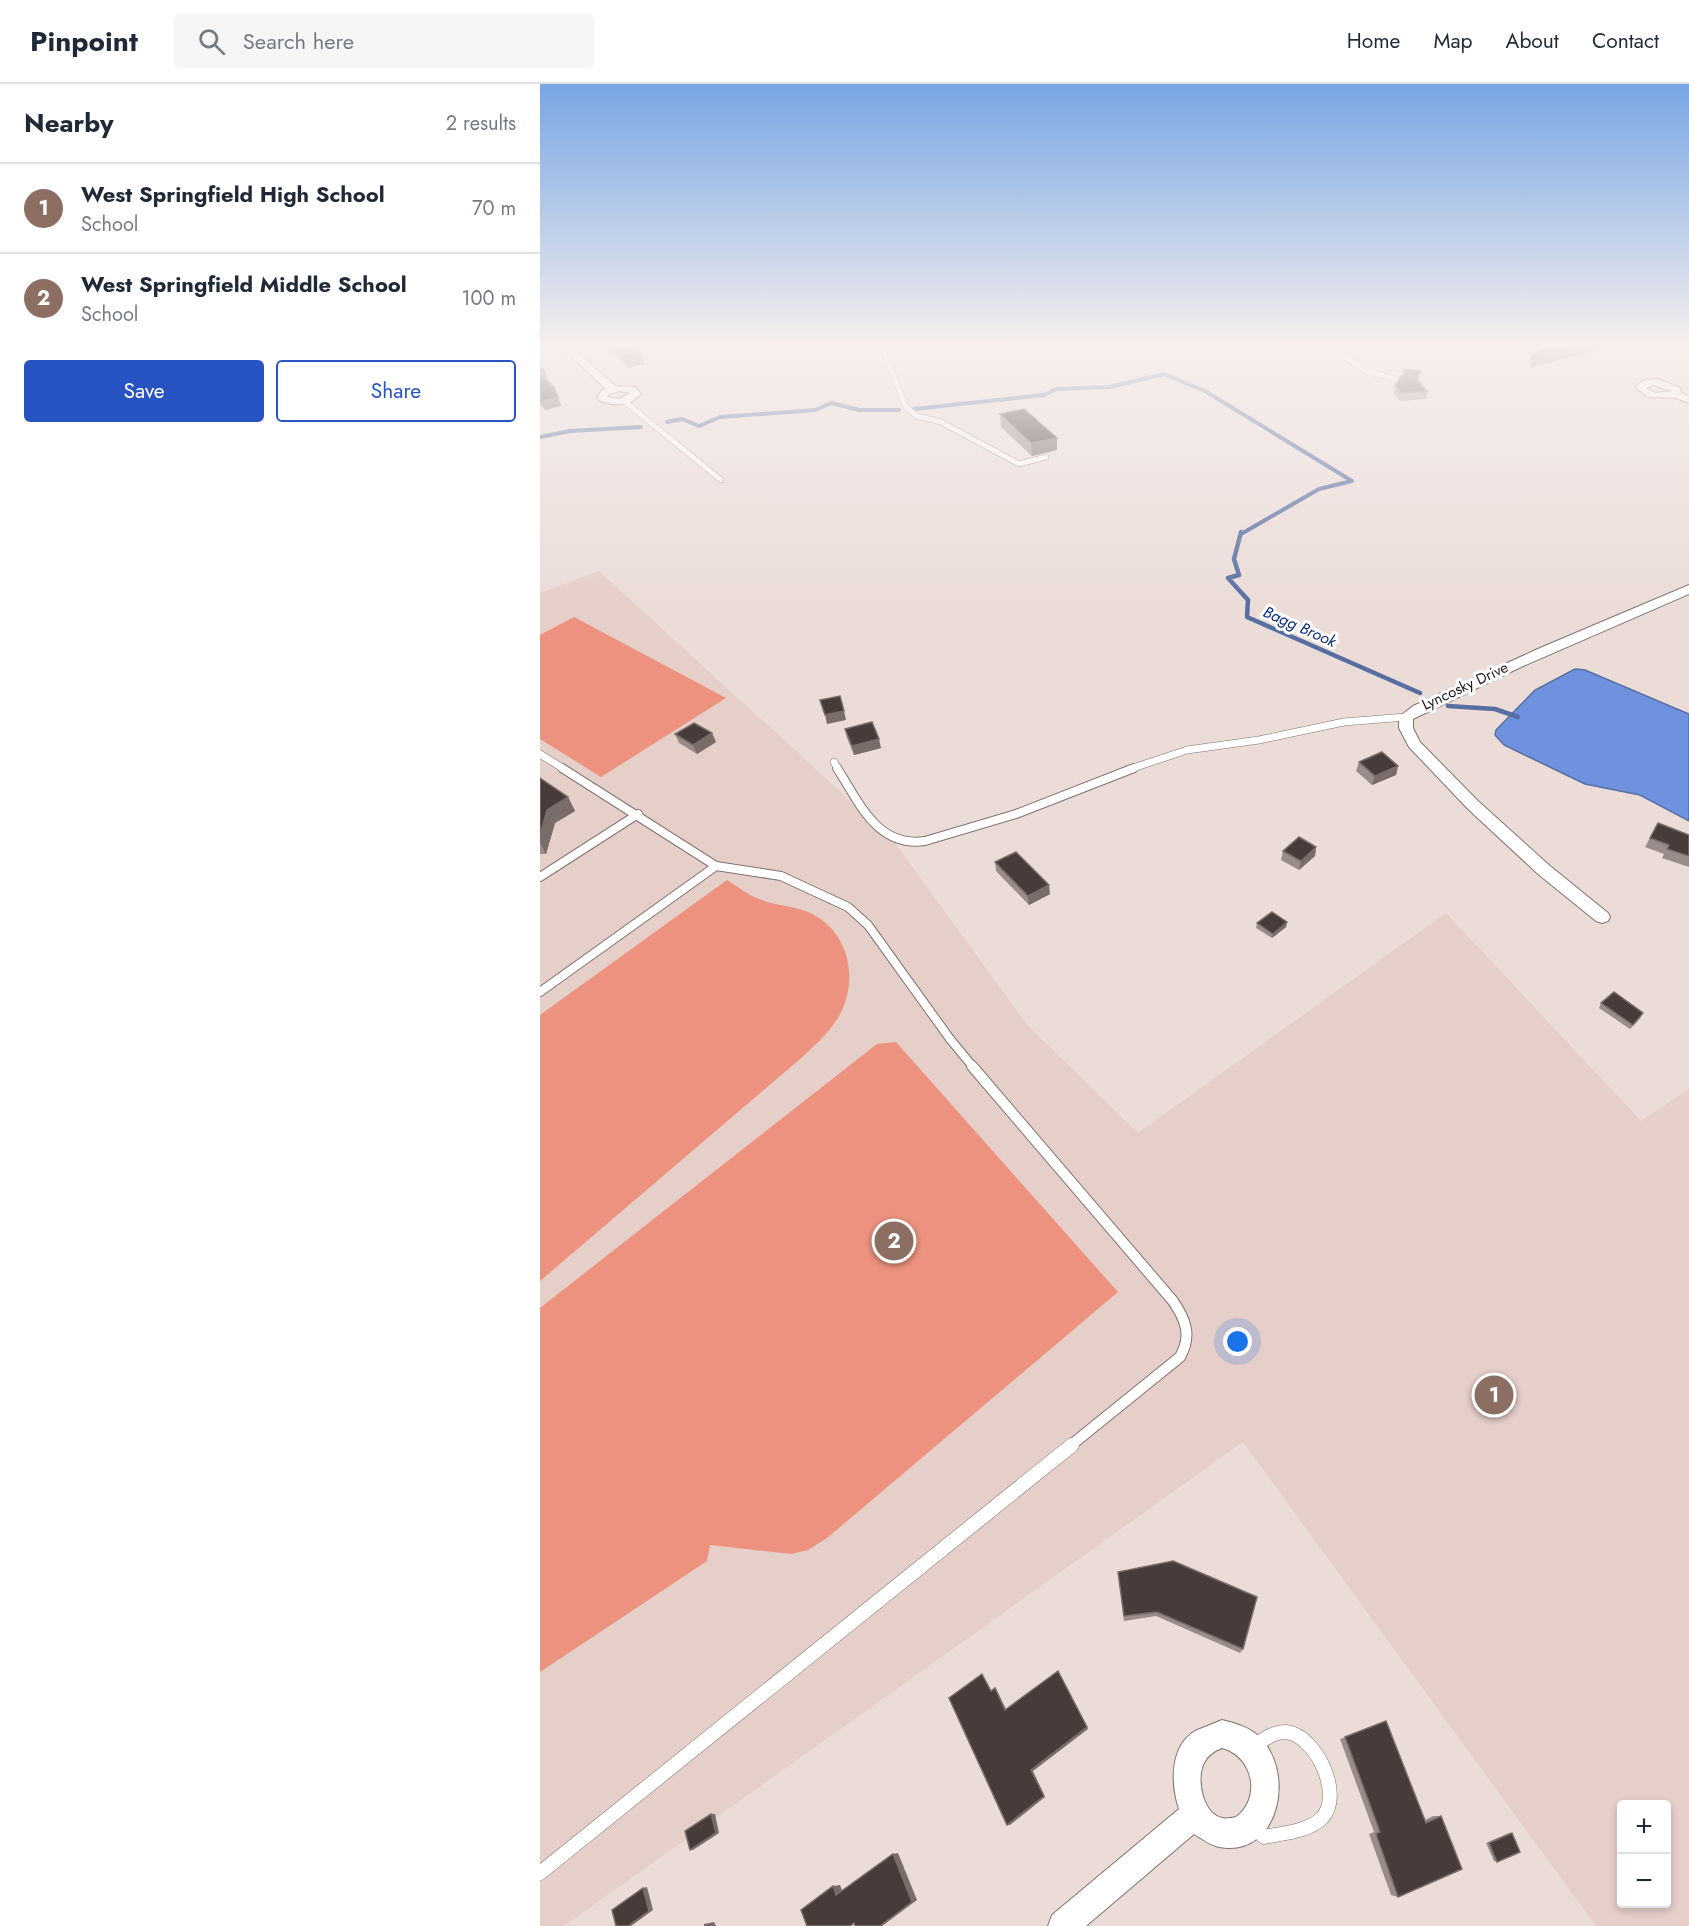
<!DOCTYPE html>
<meta charset="utf-8">
<style>
body{margin:0;font-family:Jost,sans-serif;background:#f6f6f7;color:#1f2937}
.controls{position:absolute;right:18px;bottom:18px;display:grid;overflow:hidden;border-radius:6px;box-shadow:0 3px 9px #0003}
.controls button{width:54px;height:54px;display:grid;place-items:center;padding:0;border:0;border-bottom:2px solid #e0e1e3;background:#fff;color:#1f2937;font:30px sans-serif}
.you{position:absolute;left:698px;top:1258px;width:21px;height:21px;margin:-15px;border:4px solid #fff;border-radius:50%;background:#1a73e8;box-shadow:0 0 0 9px #1a73e833}
.badge{display:grid;place-items:center;width:39px;height:39px;border-radius:50%;background:#2854c3;color:#fff;font-size:20px;font-weight:700}
.pin{position:absolute;translate:-50% -50%;border:3px solid #fff;box-shadow:0 2px 6px #0006}
.list{margin:0;padding:0;list-style:none}
h2{display:flex;justify-content:space-between;align-items:center;height:78px;margin:0;padding:0 24px;font-size:26px}
h2 small{font-size:20px;font-weight:400;color:#747a83}
.list li{display:grid;grid-template-columns:39px 1fr auto;gap:18px;align-items:center;box-sizing:border-box;height:90px;padding:0 24px;border-top:2px solid #e0e1e3}
.list b{display:block;font-size:22px;white-space:nowrap}
.list p{margin:0;font-size:20px;white-space:nowrap;color:#747a83}
.list em{font-size:20px;font-style:normal;color:#747a83}
.actions{display:flex;gap:12px;padding:18px 24px}
.actions a{flex:1;padding:14px 0;border:2px solid #2854c3;border-radius:6px;text-align:center;font-size:21px;color:#2854c3}
.actions .main{background:#2854c3;color:#fff}
.icon{flex:none;width:33px;height:33px;fill:none;stroke:currentColor;stroke-width:2;stroke-linecap:round;stroke-linejoin:round}
.map{position:relative;flex:none;width:1149px;height:1842px;overflow:hidden}
header{display:flex;align-items:center;gap:36px;box-sizing:border-box;height:84px;padding:0 30px;background:#fff;border-bottom:2px solid #e0e1e3}
header strong{font-size:28px}
nav{display:flex;gap:33px;margin-inline-start:auto;font-size:21px}
.search{width:420px;height:54px;background:#f6f6f7;display:flex;align-items:center;gap:15px;box-sizing:border-box;padding:0 21px;border-radius:6px;color:#747a83;font-size:22px}
main{display:flex}
aside{flex:1;background:#fff}
.map>svg:first-child{display:block}
</style>
<header>
<strong>Pinpoint</strong>
<div class="search"><svg class="icon" aria-label="search" viewBox="0 0 24 24"><circle cx="10" cy="10" r="6"/><path d="M15 15l6 6"/></svg>Search here</div>
<nav><a>Home</a><a>Map</a><a>About</a><a>Contact</a></nav>
</header>
<main>
<aside>
<h2>Nearby<small>2 results</small></h2>
<ul class="list">
<li><span class="badge" style="background:#8d6e63">1</span><div><b>West Springfield High School</b><p>School</p></div><em>70 m</em></li>
<li><span class="badge" style="background:#8d6e63">2</span><div><b>West Springfield Middle School</b><p>School</p></div><em>100 m</em></li>
</ul>
<div class="actions"><a class="main">Save</a><a>Share</a></div>
</aside>
<div class="map">
<svg width="1149" height="1842" viewBox="0 0 1149 1842">
<rect width="100%" height="100%" fill="#ebdcd8"/>
<!-- built -->
<path fill="#e6cec9" fill-rule="evenodd" d="M 59,487 L 352,755 L 487,941 L 598,1049 L 906,829 L 1101,1037 L 1149,1005 L 1149,1842 L 1056,1842 L 703,1358 L 24,1842 L 0,1842 L 0,509 ZM 1082,1720 L 1126,1720 L 1126,1820 L 1082,1820 Z"/>
<!-- green -->
<g fill="#ed927e">
<polygon points="34,533 186,614 61,693 0,655 0,551"/>
<path d="M 187,796 C 197,802 208,811 219,815 C 236,822 255,821 272,830 C 311,850 319,898 298,934 C 288,950 274,962 260,975 L 0,1197 L 0,931 Z"/>
<polygon points="356,958 578,1208 287,1454 268,1466 251,1470 170,1461 167,1477 0,1588 0,1224 337,960"/>
</g>
<!-- water -->
<polygon fill="#6e92dd" stroke="#576ea2" stroke-width="1.5" points="1035,585 1045,586 1149,630 1149,737 1100,711 1045,700 964,661 955,651 956,646 995,606"/>
<g fill="none" stroke-linecap="round" stroke-linejoin="round">
<!-- stream-far1 -->
<g stroke="#576ea2" stroke-width="4">
<polyline points="374,325 504,311 516,305 570,303 624,290 665,307 812,397 779,405 701,450"/>
<polyline points="127,338 142,335 159,342 180,333 276,326 291,319 319,326 359,326"/>
<polyline points="0,353 30,347 101,343"/>
</g>
<!-- stream -->
<g stroke="#576ea2" stroke-width="4.5">
<polyline points="701,448 694,475 699,491 688,494 708,516 707,533 880,609"/>
<polyline points="908,622 955,625 978,633"/>
</g>
<!-- lane-far4 casing -->
<g stroke="#807370" stroke-width="6">
<g id="lane-far4">
<polyline points="342,263 366,323 377,332 401,338 479,380 506,373"/>
<polyline points="790,263 824,286 858,296"/>
<polyline points="84,317 181,396"/>
</g>
</g>
<!-- lane-far3 casing -->
<g stroke="#807370" stroke-width="8">
<g id="lane-far3">
<polyline points="0,670 24,685"/>
<polyline points="294,678 298,685"/>
<polyline points="590,685 647,666 719,656 804,638 866,633"/>
</g>
</g>
<!-- lane-far2 casing -->
<g stroke="#807370" stroke-width="10">
<g id="lane-far2">
<polyline points="22,684 176,782 241,792 308,823 328,841 410,955 434,984"/>
<path d="M 297,684 C 319,718 337,764 385,757 L 476,730 L 594,684"/>
<polyline points="0,793 98,730"/>
<polyline points="0,908 176,782"/>
</g>
</g>
<!-- lane-far1 casing -->
<g stroke="#807370" stroke-width="12">
<path id="lane-far1" d="M 432,982 L 633,1217 C 646,1236 652,1252 640,1273 L 530,1362"/>
</g>
<!-- lane casing -->
<g stroke="#807370" stroke-width="15">
<g id="lane">
<path d="M 712,1663 C 722,1657 734,1647 746,1648 C 776,1651 804,1711 782,1734 C 768,1748 742,1749 724,1753 L 713,1742"/>
<polyline points="0,1789 532,1361"/>
</g>
</g>
<!-- street casing -->
<g stroke="#807370" stroke-width="2">
<g id="street">
<path d="M 21,263 L 31,263 L 75,302 L 95,303 L 101,310 C 90,322 73,323 59,316 L 57,314 L 62,306 L 66,305 ZM 80,307 L 90,309 L 79,315 L 67,313 L 69,310 Z"/>
<path d="M 1118,295 L 1140,304 L 1141,309 L 1149,312 L 1149,319 L 1136,314 L 1108,313 L 1095,303 L 1105,296 ZM 1113,301 L 1132,307 L 1116,309 L 1106,304 Z"/>
<polygon points="1149,501 1149,510 981,583 873,635 873,644 880,658 938,717 1010,782 1068,829 1070,833 1068,837 1062,839 1056,837 998,790 928,725 869,663 859,644 859,633 873,622 1000,564"/>
<path d="M 682,1636 C 694,1639 706,1642 716,1650 C 757,1683 741,1775 679,1763 C 670,1761 662,1755 654,1750 L 546,1842 L 508,1842 L 512,1831 L 639,1725 C 631,1701 629,1663 655,1647 C 664,1643 673,1640 682,1636 ZM 682,1664 C 713,1672 722,1714 696,1733 C 692,1734 686,1735 682,1734 C 662,1729 656,1694 664,1679 C 668,1671 674,1667 682,1664 Z"/>
</g>
</g>
<!-- lane-far4 -->
<use href="#lane-far4" stroke="#fff" stroke-width="5"/>
<!-- lane-far3 -->
<use href="#lane-far3" stroke="#fff" stroke-width="7"/>
<!-- lane-far2 -->
<use href="#lane-far2" stroke="#fff" stroke-width="8"/>
<!-- lane-far1 -->
<use href="#lane-far1" stroke="#fff" stroke-width="10"/>
<!-- lane -->
<use href="#lane" stroke="#fff" stroke-width="14"/>
<!-- street -->
<use href="#street" fill="#fff" fill-rule="evenodd"/>
</g>
<!-- wall -->
<g fill="#9a8c89">
<polygon points="65,263 94,263 105,280 88,284"/>
<polygon points="1006,263 991,284 989,279 991,272"/>
<polygon points="0,281 5,287 8,295 7,296 21,322 5,326 0,321"/>
<polygon points="863,285 879,295 879,297 887,307 886,315 860,317 854,310 855,302 862,291"/>
<polygon points="460,330 517,354 517,366 492,372 461,343"/>
<polygon points="305,645 341,664 314,671 307,654"/>
<polygon points="135,650 176,658 157,670 139,659"/>
<polygon points="819,678 858,682 856,691 832,701 816,687"/>
<polygon points="0,694 28,713 35,727 15,739 6,770 0,770"/>
<polygon points="1118,739 1149,751 1149,783 1122,774 1124,770 1105,763"/>
<polygon points="776,763 775,772 759,786 741,776 743,767"/>
<polygon points="455,778 510,810 489,821 456,787"/>
<polygon points="747,838 746,843 732,854 716,844 717,839"/>
<polygon points="1061,919 1101,933 1090,945 1059,924"/>
<polygon points="578,1488 703,1565 700,1569 616,1532 584,1537"/>
<polygon points="846,1637 885,1736 893,1732 901,1732 858,1813 851,1811 829,1750 834,1748 800,1655"/>
<polygon points="969,1749 972,1749 957,1778 954,1777 946,1759"/>
</g>
<!-- shaded-wall -->
<g fill="#796c69">
<polygon points="1043,263 1067,263 991,284 993,277"/>
<polygon points="102,272 105,280 88,284 85,276"/>
<polygon points="5,287 8,295 4,299 1,290"/>
<polygon points="18,313 21,322 5,326 1,318"/>
<polygon points="517,354 517,366 492,372 491,359"/>
<polygon points="304,627 306,636 287,640 285,631"/>
<polygon points="172,649 176,658 157,670 153,661"/>
<polygon points="339,655 341,664 314,671 312,662"/>
<polygon points="858,682 856,691 832,701 835,692"/>
<polygon points="28,713 35,727 15,739 6,770 0,759 0,751 7,726"/>
<polygon points="776,763 775,772 759,786 761,777"/>
<polygon points="509,801 510,810 489,821 488,812"/>
<polygon points="747,838 746,843 732,854 733,850"/>
<polygon points="455,1604 457,1607 468,1629 465,1626"/>
<polygon points="547,1643 548,1645 493,1687 505,1713 470,1741 467,1741 491,1686"/>
<polygon points="171,1730 175,1730 179,1749 153,1766 150,1766"/>
<polygon points="358,1769 377,1816 342,1842 340,1842 353,1770"/>
<polygon points="300,1801 303,1809 296,1811 293,1802"/>
<polygon points="107,1803 113,1826 91,1842 88,1842 103,1804"/>
<polygon points="174,1838 176,1842 164,1842 164,1840"/>
</g>
<!-- building -->
<g fill="#483c3a" stroke="#796c69" stroke-width="1.5">
<polygon points="71,263 94,263 102,272 85,276"/>
<polygon points="1006,263 1043,263 993,277 991,272"/>
<polygon points="0,281 5,287 1,290 14,303 18,313 1,318 0,316"/>
<polygon points="863,285 881,287 877,296 887,307 861,309 855,302 860,293 864,290"/>
<polygon points="484,325 517,354 491,359 460,330"/>
<polygon points="300,612 304,627 285,631 280,616"/>
<polygon points="332,638 339,655 312,662 305,645"/>
<polygon points="154,639 172,649 153,661 135,650"/>
<polygon points="842,668 858,682 835,692 819,678"/>
<polygon points="0,694 28,713 7,726 0,751"/>
<polygon points="1118,739 1149,751 1149,772 1127,765 1129,761 1110,754"/>
<polygon points="759,753 776,763 761,777 743,767"/>
<polygon points="476,768 509,801 488,812 455,778"/>
<polygon points="732,828 747,838 733,850 717,839"/>
<polygon points="1074,908 1103,929 1093,941 1061,919"/>
<polygon points="633,1477 717,1513 703,1565 617,1528 584,1532 578,1488"/>
<polygon points="518,1587 547,1643 491,1686 504,1712 467,1741 409,1614 442,1590 451,1607 455,1604 465,1626"/>
<polygon points="846,1637 886,1739 901,1732 922,1785 858,1813 836,1750 840,1748 805,1653"/>
<polygon points="171,1730 176,1749 150,1766 145,1747"/>
<polygon points="972,1749 980,1768 957,1778 949,1759"/>
<polygon points="353,1770 372,1818 340,1842 315,1842 314,1839 310,1842 267,1842 261,1826 293,1802 296,1811"/>
<polygon points="103,1804 109,1827 88,1842 76,1842 72,1826"/>
</g>
<!-- sky -->
<linearGradient id="sky" x2="0" y2="1"><stop stop-color="#77a6e4"/><stop offset="0.5" stop-color="#f6efed"/><stop offset="1" stop-color="#f6efed" stop-opacity="0"/></linearGradient>
<rect width="1149" height="521" fill="url(#sky)"/>
<g text-anchor="middle" stroke-width="6" stroke-linejoin="round" paint-order="stroke">
<!-- far-street labels -->
<g font-size="15" fill="#201b1a" stroke="#fff">
<text transform="translate(925 602) rotate(-25)" y="5">Lyncosky Drive</text>
</g>
<!-- far-water labels -->
<g font-size="16" font-style="italic" fill="#0c2c82" stroke="#fff">
<text transform="translate(760 542) rotate(24)" y="6">Bagg Brook</text>
</g>
</g>
</svg>
<div class="controls">
<button>+</button>
<button>−</button>
</div>
<div class="you"></div>
<div class="pin badge" style="left:954px;top:1311px;background:#8d6e63">1</div>
<div class="pin badge" style="left:354px;top:1157px;background:#8d6e63">2</div>
</div>
</main>
